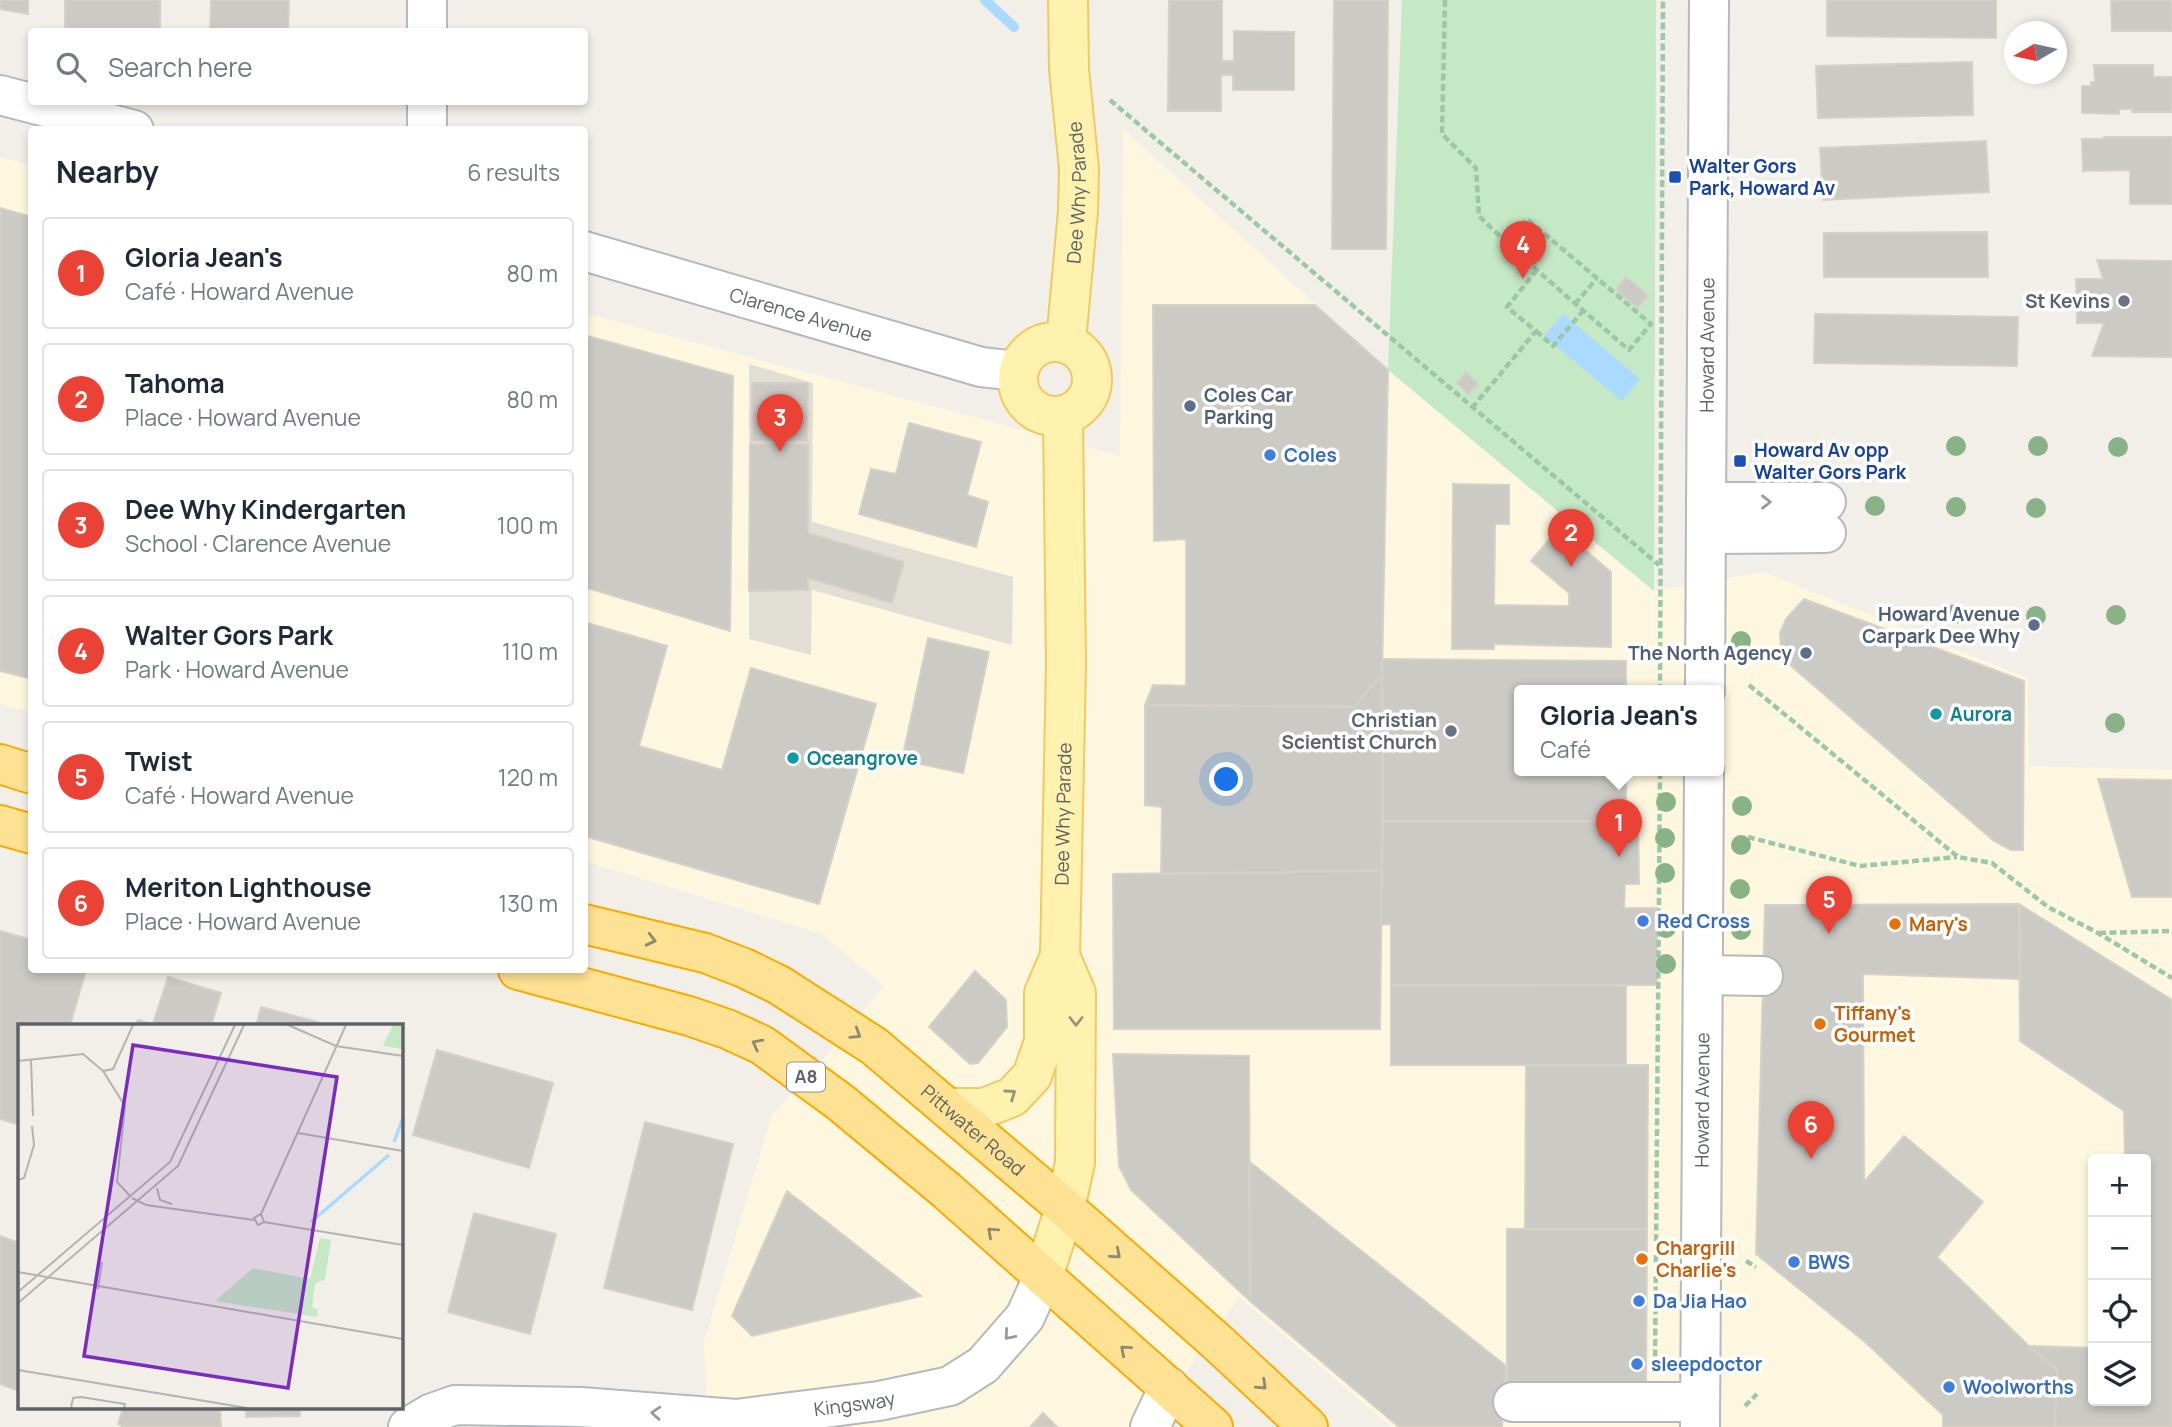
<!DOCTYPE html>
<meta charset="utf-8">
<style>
body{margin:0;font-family:Manrope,sans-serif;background:#f2f2f3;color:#1f2937}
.controls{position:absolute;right:21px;bottom:21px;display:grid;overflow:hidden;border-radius:7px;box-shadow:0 4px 10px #0003}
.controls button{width:63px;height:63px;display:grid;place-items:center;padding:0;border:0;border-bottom:2px solid #e0e1e3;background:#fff;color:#1f2937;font:35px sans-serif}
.compass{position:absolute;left:2004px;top:21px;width:63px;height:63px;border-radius:50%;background:#fff;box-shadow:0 4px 10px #0003;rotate:261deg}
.you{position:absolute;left:1227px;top:780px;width:24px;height:24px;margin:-18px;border:5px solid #fff;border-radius:50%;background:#1a73e8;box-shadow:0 0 0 10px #1a73e833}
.badge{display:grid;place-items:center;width:46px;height:46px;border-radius:50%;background:#ea4335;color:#fff;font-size:23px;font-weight:700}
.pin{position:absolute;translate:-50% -58px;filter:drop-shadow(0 2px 4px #0008)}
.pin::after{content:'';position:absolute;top:37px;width:24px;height:21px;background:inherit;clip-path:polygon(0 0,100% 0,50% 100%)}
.popup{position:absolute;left:1514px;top:685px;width:210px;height:91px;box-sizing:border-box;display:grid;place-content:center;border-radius:7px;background:#fff;filter:drop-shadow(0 2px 5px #0005);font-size:23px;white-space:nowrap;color:#747a83}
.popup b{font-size:26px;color:#1f2937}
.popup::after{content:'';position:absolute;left:50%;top:100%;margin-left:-14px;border:14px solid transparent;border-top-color:#fff}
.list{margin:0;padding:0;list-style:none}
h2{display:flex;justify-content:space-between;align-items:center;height:91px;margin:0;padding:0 28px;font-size:30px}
h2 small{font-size:23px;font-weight:400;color:#747a83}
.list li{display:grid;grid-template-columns:46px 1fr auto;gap:21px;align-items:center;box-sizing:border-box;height:112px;margin:0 14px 14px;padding:0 14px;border:2px solid #e0e1e3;border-radius:7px}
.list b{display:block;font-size:26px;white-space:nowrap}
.list p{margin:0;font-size:23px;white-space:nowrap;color:#747a83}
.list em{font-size:23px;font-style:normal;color:#747a83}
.icon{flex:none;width:38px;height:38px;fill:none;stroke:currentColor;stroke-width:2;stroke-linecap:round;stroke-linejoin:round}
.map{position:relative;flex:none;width:2172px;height:1427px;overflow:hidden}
.search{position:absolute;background:#fff;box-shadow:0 4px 10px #0003;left:28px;top:28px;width:560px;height:77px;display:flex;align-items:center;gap:18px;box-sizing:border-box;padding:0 24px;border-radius:7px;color:#747a83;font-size:26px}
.panel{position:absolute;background:#fff;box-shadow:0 4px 10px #0003;left:28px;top:126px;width:560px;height:847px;border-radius:7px}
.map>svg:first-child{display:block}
</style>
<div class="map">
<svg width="2172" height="1427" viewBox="0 0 2172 1427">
<rect width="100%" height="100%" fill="#f1efe8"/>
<!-- commercial -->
<g fill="#fef7e0" fill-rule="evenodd">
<path d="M 1123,129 L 1388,370 L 1653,591 L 1763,572 L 2028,678 L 2029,766 L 2172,770 L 2172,1427 L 1391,1427 L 1239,1297 L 1148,1427 L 708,1427 L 704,1342 L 772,1115 L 832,1049 L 884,986 L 822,934 L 585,861 L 584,313 L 1120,456 ZM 1519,691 L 1719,691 L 1719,771 L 1519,771 ZM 2093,1159 L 2146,1159 L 2146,1401 L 2093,1401 Z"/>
<polygon points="0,157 31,165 31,712 0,704"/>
</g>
<!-- education -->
<polygon fill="#e1ded6" points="749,364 813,383 812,522 1013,577 1012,645 812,590 811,655 749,639"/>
<!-- green -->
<polygon fill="#c5e8c5" points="1402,0 1656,0 1654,591 1388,370"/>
<!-- water -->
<polygon fill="#aadaff" points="1563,314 1640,379 1622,401 1544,336"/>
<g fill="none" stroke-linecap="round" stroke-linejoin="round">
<!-- stream -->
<polyline stroke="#aadaff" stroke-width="10" points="985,0 1014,27"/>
</g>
<!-- building -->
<g fill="#cccac5" stroke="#d6d1c6" stroke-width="2">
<polygon points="0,0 28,0 28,14 0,9"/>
<polygon points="65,0 160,0 160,32 65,31"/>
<polygon points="211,0 289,0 288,32 210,32"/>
<polygon points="1169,0 1222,0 1222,61 1234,61 1234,31 1294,32 1294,90 1233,90 1233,75 1221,75 1221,111 1168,111"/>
<polygon points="1334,0 1388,0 1386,249 1332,249"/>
<polygon points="1827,0 1996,0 1996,38 1827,36"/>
<polygon points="2111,0 2172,0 2172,31 2112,31"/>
<polygon points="1972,62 1973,115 1818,118 1816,66"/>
<polygon points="2094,65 2153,65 2153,77 2172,77 2172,112 2132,112 2132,109 2119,109 2119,114 2082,113 2082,86 2091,86 2091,82 2095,82"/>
<polygon points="2104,137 2172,137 2172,204 2130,204 2130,170 2083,171 2082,139 2104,139"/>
<polygon points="1986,141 1989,192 1823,200 1820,148"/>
<polygon points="0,208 32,217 32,679 0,671"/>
<polygon points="1987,232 1988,277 1824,277 1824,233"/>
<polygon points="2097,260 2172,261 2172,357 2092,356 2104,323 2077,323 2076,279 2103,279"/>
<polygon points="1626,277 1648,295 1638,308 1616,290"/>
<polygon points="1153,305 1315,305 1388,370 1382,674 1354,707 1145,705 1153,685 1186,686 1186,539 1154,541"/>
<polygon points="1815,314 2018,317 2017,366 1814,363"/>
<polygon points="584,335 733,376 730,631 584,587"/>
<polygon points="1466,372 1478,383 1469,394 1457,383"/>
<polygon points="752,383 808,383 807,441 752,441"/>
<polygon points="909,423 981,442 967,495 988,502 976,547 859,514 871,469 896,474"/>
<polygon points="750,444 808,444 808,533 904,562 892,603 808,578 808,590 749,591"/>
<polygon points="1453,484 1509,485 1509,524 1495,524 1494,605 1569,606 1569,593 1531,561 1559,528 1611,572 1611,647 1494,644 1494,649 1452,649"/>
<polygon points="1804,599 2024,681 2023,850 2011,850 1994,841 1789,664 1781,649 1780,633 1786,619"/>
<polygon points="584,622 667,646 639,746 722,770 751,668 876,704 819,904 584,836"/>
<polygon points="928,638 989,652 963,773 902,760"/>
<polygon points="1382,659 1626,661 1626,691 1519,691 1519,771 1626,771 1626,821 1383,821"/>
<polygon points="1382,674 1382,871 1161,874 1162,807 1145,805 1145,705 1354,707"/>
<polygon points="2098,779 2172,780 2172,897 2132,897"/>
<polygon points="1383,821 1638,821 1639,884 1625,884 1624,908 1657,908 1657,985 1391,985 1391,924 1380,925"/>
<polygon points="1382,871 1380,1029 1114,1029 1113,874"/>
<polygon points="2019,904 2172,1000 2172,1427 2055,1427 2057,1370 2029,1346 2093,1348 2093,1401 2146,1401 2146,1159 2125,1159 2124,1111 2020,1041"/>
<polygon points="2019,904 2020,979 1863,974 1864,1182 1904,1136 1983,1202 1937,1257 2029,1346 2057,1370 2055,1427 1943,1427 1943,1415 1865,1342 1756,1254 1765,905"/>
<polygon points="0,931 32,940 32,970 86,970 70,1026 19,1026 19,1125 0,1119"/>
<polygon points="975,971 1006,1000 1007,1027 978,1063 970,1064 929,1027"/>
<polygon points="168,977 221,993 211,1026 136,1026 138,1020 153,1024"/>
<polygon points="1391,985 1626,986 1626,1065 1391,1065"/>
<polygon points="261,1007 318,1022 317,1026 256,1026"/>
<polygon points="437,1050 553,1083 529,1168 413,1135"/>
<polygon points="1113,1054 1249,1056 1250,1301 1131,1190 1119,1166"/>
<polygon points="1526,1065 1648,1065 1647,1229 1525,1229"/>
<polygon points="645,1122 733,1144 692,1310 604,1288"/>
<polygon points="1250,1162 1506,1366 1502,1427 1399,1427 1250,1301"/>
<polygon points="787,1191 921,1296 752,1336 732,1316"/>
<polygon points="474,1213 556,1234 530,1334 448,1312"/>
<polygon points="1507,1229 1647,1229 1646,1387 1507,1390"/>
<polygon points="0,1236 19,1243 19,1391 0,1384"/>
<polygon points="123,1408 220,1408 221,1427 124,1427 118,1424"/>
<polygon points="246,1408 300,1408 300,1416 246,1417"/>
<polygon points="1043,1413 1057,1427 1030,1427"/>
</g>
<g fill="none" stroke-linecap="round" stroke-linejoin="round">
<!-- minor casing -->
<g stroke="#b5b8bc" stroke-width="42">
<g id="minor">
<polyline points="427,32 427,0"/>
<polyline points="0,95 134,130"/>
<polyline points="427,130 427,102"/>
<path id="s1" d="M 584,251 L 981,367 L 1018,371"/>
<polyline points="1706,502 1826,502"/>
<polyline points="1706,534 1826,533"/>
<path id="s2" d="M 1705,691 L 1709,0"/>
<polyline points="1703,975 1763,976"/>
<polyline points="1513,1402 1700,1402"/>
<path id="s3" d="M 408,1427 L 430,1414 L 455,1405 L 581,1407 L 736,1419 L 879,1401 L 950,1386 L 983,1365 L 1025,1317 L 1043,1277"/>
<polyline points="1150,1427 1169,1387"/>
<path id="s4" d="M 1700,1427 L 1704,771"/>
</g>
</g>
<!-- major casing -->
<g stroke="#f2c960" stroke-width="42">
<g id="major">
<circle cx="1055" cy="379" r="37"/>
<path id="s5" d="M 1066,342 L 1078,211 L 1079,169 L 1069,69 L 1068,0"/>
<polyline points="947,1108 984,1108 1012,1097 1032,1076 1044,1042 1044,993 1060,956"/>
<path id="s6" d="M 1043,1277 L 1065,1208 L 1075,1163 L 1076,993 L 1060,956 L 1066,665 L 1063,416"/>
</g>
</g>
<!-- highway casing -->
<g stroke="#f9ab00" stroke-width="42">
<g id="highway">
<polyline points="0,764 32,774"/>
<polyline points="0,825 32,834"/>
<path id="s7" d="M 584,924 L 705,953 L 744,968 L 779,985 L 874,1046 L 1065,1208 L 1217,1342 L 1308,1427"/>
<polyline points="518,970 689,1016 727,1029 762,1045 840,1102 946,1190 1213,1427"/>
</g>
</g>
<!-- path -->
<g stroke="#9cc7a9" stroke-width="4.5" stroke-dasharray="7 3.5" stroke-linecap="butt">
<path d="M 1445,0 L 1442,134 L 1476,168 L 1479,216 C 1527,263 1578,306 1629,350 L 1651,324 L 1527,219 L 1507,243"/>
<polyline points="1110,100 1659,565"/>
<polyline points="1575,304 1597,278"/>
<polyline points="1536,331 1553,346 1583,311"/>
<polyline points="1472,408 1536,331 1507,307 1536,271"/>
<polyline points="1749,685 1958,857 1992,863 2048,907 2098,933 2172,978"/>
<polyline points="1660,691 1663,0"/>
<polyline points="1748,837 1860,866 1957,857"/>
<polyline points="2099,933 2172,931"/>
<polyline points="1746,1261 1756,1267"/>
<polyline points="1655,1367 1660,771"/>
<polyline points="1745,1406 1757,1394"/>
</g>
<!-- minor -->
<use href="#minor" stroke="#fff" stroke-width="38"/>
<!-- major -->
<use href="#major" stroke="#fff2af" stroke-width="38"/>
<!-- highway -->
<use href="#highway" stroke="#fde293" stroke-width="38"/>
</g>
<!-- trees -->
<g fill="#89b387">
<circle cx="1956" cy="446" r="10"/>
<circle cx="2038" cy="446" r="10"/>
<circle cx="2118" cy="447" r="10"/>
<circle cx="1875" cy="506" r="10"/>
<circle cx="1956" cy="507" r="10"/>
<circle cx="2036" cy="508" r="10"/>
<circle cx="1955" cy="614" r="10"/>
<circle cx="2116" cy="615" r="10"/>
<circle cx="2036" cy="616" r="10"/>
<circle cx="1741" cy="641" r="10"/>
<circle cx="2115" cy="723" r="10"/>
<circle cx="1666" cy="802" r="10"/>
<circle cx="1742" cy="806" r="10"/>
<circle cx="1665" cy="838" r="10"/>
<circle cx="1741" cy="845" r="10"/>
<circle cx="1665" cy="873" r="10"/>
<circle cx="1740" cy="889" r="10"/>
<circle cx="1666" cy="928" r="10"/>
<circle cx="1741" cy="930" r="10"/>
<circle cx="1666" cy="964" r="10"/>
</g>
<!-- one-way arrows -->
<defs><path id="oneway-chevron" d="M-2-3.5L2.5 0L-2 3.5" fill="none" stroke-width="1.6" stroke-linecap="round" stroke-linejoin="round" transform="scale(1.75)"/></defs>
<g stroke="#979a9d">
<use href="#oneway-chevron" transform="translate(1766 502)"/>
<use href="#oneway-chevron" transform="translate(1009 1335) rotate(131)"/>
<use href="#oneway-chevron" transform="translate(656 1413) rotate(-176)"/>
</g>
<g stroke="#8e8975">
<use href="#oneway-chevron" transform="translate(651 940) rotate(14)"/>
<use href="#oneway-chevron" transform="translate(856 1034) rotate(32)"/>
<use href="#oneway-chevron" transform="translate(757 1044) rotate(-152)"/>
<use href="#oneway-chevron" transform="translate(992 1232) rotate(-138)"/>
<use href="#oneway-chevron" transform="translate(1116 1254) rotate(41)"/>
<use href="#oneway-chevron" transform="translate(1125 1350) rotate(-139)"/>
<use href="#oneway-chevron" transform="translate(1262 1385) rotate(43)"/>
</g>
<g stroke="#979581">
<use href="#oneway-chevron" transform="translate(1076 1021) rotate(90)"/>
<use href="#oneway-chevron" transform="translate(1011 1094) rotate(-35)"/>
</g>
<!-- markers -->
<g fill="#1a4fb4" stroke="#fff" stroke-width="2.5">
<rect x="1668" y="170" width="14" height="14" rx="3.5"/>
<rect x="1733" y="454" width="14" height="14" rx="3.5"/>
</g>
<g fill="#6b7280" stroke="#fff" stroke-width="2.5">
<circle cx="2124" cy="301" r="7"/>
<circle cx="1451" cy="731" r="7"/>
</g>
<g fill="#5c6f8a" stroke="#fff" stroke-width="2.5">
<circle cx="1190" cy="406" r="7"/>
<circle cx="2034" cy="625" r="7"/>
<circle cx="1806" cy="653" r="7"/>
</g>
<g fill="#3f7fe0" stroke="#fff" stroke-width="2.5">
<circle cx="1270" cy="455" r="7"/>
<circle cx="1643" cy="921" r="7"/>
<circle cx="1794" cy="1262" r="7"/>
<circle cx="1639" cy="1301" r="7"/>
<circle cx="1637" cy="1364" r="7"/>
<circle cx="1949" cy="1387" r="7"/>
</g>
<g fill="#0f9aa8" stroke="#fff" stroke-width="2.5">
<circle cx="1936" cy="714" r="7"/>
<circle cx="793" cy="758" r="7"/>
</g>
<g fill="#e8710a" stroke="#fff" stroke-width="2.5">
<circle cx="1895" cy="924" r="7"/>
<circle cx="1820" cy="1024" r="7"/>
<circle cx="1642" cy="1259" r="7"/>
</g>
<g text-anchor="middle" stroke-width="7" stroke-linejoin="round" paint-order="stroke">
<!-- shield labels -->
<rect fill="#fff" stroke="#8f9295" stroke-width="2" x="787" y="1062.5" width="38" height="29" rx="5"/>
<g font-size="18" font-weight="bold" fill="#5f6368">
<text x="806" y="1083">A8</text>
</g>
<!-- transit labels -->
<g font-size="19" font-weight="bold" fill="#164399" stroke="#fff" text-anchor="start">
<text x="1689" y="173">Walter Gors<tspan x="1689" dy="22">Park, Howard Av</tspan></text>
<text x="1754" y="457">Howard Av opp<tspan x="1754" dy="22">Walter Gors Park</tspan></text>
</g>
<!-- street labels -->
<g font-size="19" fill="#5f6368" stroke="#fff">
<text dy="7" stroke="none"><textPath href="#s5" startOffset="150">Dee Why Parade</textPath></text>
<text dy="7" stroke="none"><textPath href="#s1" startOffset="226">Clarence Avenue</textPath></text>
<text dy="7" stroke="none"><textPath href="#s2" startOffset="346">Howard Avenue</textPath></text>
<text dy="7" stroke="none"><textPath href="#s6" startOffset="471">Dee Why Parade</textPath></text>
<text dy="7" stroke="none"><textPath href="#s4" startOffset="327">Howard Avenue</textPath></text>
<text dy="7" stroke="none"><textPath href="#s7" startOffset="448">Pittwater Road</textPath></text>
<text dy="7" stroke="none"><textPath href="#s3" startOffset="453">Kingsway</textPath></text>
</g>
<!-- worship labels -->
<g font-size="19" font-weight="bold" fill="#5b616d" stroke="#fff" text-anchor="end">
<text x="2110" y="308">St Kevins</text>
<text x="1437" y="727">Christian<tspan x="1437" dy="22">Scientist Church</tspan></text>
</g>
<!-- service labels -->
<g font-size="19" font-weight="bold" fill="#4e5e75" stroke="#fff" text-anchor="end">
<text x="1204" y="402" text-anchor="start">Coles Car<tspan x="1204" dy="22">Parking</tspan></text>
<text x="2020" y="621">Howard Avenue<tspan x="2020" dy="22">Carpark Dee Why</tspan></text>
<text x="1792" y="660">The North Agency</text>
</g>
<!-- shop labels -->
<g font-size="19" font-weight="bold" fill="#366cbe" stroke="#fff" text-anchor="start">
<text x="1284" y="462">Coles</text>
<text x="1657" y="928">Red Cross</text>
<text x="1808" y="1269">BWS</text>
<text x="1653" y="1308">Da Jia Hao</text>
<text x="1651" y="1371">sleepdoctor</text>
<text x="1963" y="1394">Woolworths</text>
</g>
<!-- culture labels -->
<g font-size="19" font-weight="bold" fill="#0d838f" stroke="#fff" text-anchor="start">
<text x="1950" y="721">Aurora</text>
<text x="807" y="765">Oceangrove</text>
</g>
<!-- food labels -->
<g font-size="19" font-weight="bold" fill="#c56008" stroke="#fff" text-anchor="start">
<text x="1909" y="931">Mary's</text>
<text x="1834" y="1020">Tiffany's<tspan x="1834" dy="22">Gourmet</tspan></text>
<text x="1656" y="1255">Chargrill<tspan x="1656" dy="22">Charlie's</tspan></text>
</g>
</g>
<!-- overview -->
<g transform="translate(18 1024)">
<rect width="385" height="385" fill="#f1efe8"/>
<path d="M 375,1 L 385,1 L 385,25 L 365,22 ZM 302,214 L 313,216 L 307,255 L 297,260 L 294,283 L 300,286 L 299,293 L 197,277 L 235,244 L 292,255 Z" fill="#c5e8c5"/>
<path fill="none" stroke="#aadaff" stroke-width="3.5" d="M 376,118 L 385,94M 293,198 L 371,131"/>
<path fill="none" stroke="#b3b3b1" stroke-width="2" d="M 270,1 L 318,22 L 385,32M 13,36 L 15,92M 0,37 L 65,30 L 85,47 L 107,82 L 99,158 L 113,173M 85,47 L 95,45 L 115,1M 280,109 L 385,127M 0,156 L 6,154 L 16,121 L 14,102M 139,164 L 142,176 L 154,180M 114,174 L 128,181 L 236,196M 243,190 L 328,1M 246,198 L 243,190 L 236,194 L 240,201 L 246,198 L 385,221M 0,248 L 385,315M 80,265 L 84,238M 0,268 L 152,138 L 217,1M 0,279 L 160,142 L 226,1M 0,346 L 229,384M 53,384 L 55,374 L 63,373 L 107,380 L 106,384"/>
<path fill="#7b2cbf" fill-opacity="0.15" stroke="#7b2cbf" stroke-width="3.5" d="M 115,21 L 319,53 L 270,364 L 66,332 Z"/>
<rect width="385" height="385" fill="none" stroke="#5f6368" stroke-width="3.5"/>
</g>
</svg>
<div class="controls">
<button>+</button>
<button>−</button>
<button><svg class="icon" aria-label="locate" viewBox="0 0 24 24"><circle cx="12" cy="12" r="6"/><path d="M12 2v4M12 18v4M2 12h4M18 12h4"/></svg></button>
<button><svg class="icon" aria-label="layers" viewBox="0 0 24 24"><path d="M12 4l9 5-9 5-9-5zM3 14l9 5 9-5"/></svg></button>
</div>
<svg class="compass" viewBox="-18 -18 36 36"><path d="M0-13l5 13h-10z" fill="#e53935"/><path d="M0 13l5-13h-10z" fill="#747a83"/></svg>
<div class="you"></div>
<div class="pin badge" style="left:1619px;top:857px">1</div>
<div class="popup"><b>Gloria Jean's</b>Café</div>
<div class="pin badge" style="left:1571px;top:567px">2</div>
<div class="pin badge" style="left:780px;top:452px">3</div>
<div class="pin badge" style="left:1523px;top:279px">4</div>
<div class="pin badge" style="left:1829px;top:934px">5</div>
<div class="pin badge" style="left:1811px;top:1159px">6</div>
<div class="search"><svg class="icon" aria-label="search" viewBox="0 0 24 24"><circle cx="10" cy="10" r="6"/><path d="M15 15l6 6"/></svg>Search here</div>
<section class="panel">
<h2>Nearby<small>6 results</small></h2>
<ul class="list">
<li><span class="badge">1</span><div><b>Gloria Jean's</b><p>Café · Howard Avenue</p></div><em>80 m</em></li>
<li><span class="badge">2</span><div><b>Tahoma</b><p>Place · Howard Avenue</p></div><em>80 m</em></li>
<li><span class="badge">3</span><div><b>Dee Why Kindergarten</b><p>School · Clarence Avenue</p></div><em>100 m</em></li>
<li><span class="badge">4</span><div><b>Walter Gors Park</b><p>Park · Howard Avenue</p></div><em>110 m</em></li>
<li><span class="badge">5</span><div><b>Twist</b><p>Café · Howard Avenue</p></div><em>120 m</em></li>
<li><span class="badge">6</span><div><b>Meriton Lighthouse</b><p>Place · Howard Avenue</p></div><em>130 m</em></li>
</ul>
</section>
</div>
